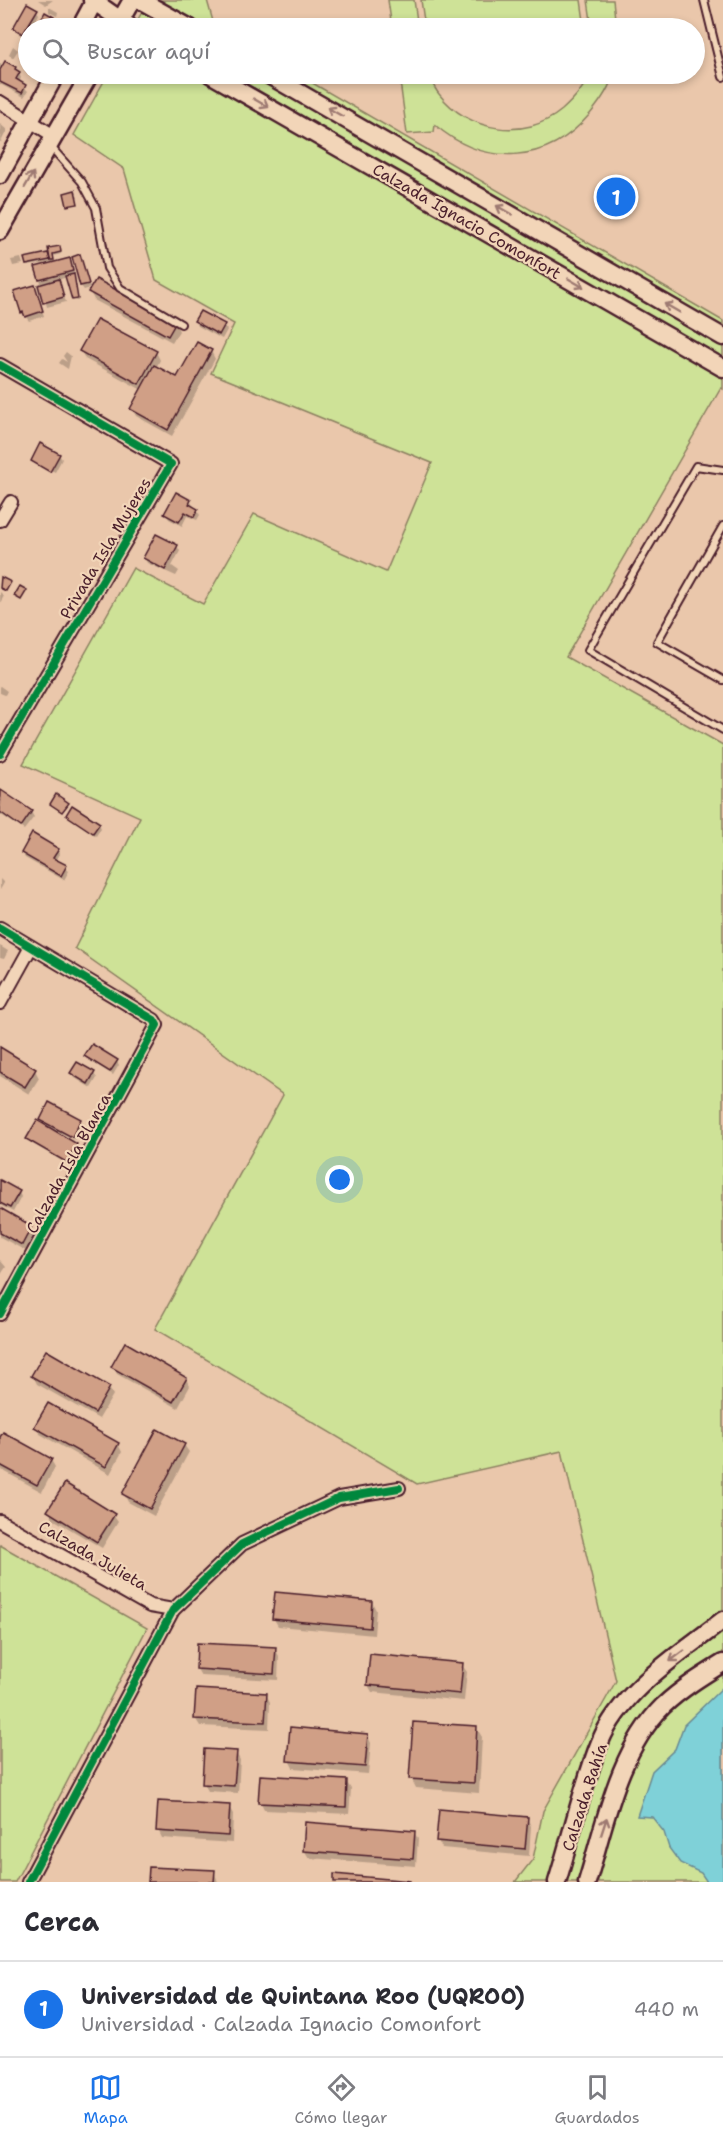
<!DOCTYPE html>
<html lang="es">
<meta charset="utf-8">
<style>
body{margin:0;font-family:"Shantell Sans",sans-serif;background:#f7f7f7;color:#2b2b33}
.you{position:absolute;left:340px;top:1180px;width:21px;height:21px;margin:-15px;border:4px solid #fff;border-radius:50%;background:#1a73e8;box-shadow:0 0 0 9px #1a73e833}
.badge{display:grid;place-items:center;width:39px;height:39px;border-radius:50%;background:#1a73e8;color:#fff;font-size:20px;font-weight:700}
.pin{position:absolute;translate:-50% -50%;border:3px solid #fff;box-shadow:0 2px 6px #0006}
.list{margin:0;padding:0;list-style:none}
h2{display:flex;justify-content:space-between;align-items:center;height:78px;margin:0;padding:0 24px;font-size:26px}
h2 small{font-size:20px;font-weight:400;color:#7c7c81}
.list li{display:grid;grid-template-columns:39px 1fr auto;gap:18px;align-items:center;box-sizing:border-box;height:96px;padding:0 24px;border-top:2px solid #e1e1e2}
.list b{display:block;font-size:22px;white-space:nowrap}
.list p{margin:0;font-size:20px;white-space:nowrap;color:#7c7c81}
.list em{font-size:20px;font-style:normal;color:#7c7c81}
.icon{flex:none;width:33px;height:33px;fill:none;stroke:currentColor;stroke-width:2;stroke-linecap:round;stroke-linejoin:round}
.map{position:relative;flex:none;width:723px;height:1882px;overflow:hidden}
.search{position:absolute;background:#fff;box-shadow:0 3px 9px #0003;left:18px;right:18px;top:18px;height:66px;display:flex;align-items:center;gap:15px;box-sizing:border-box;padding:0 21px;border-radius:33px;color:#7c7c81;font-size:22px}
.sheet{height:174px;background:#fff}
nav{display:flex;justify-content:space-around;align-items:center;box-sizing:border-box;height:84px;border-top:2px solid #e1e1e2;background:#fff;font-size:16px;color:#7c7c81}
nav a{display:grid;justify-items:center;gap:3px}
nav .on{color:#1a73e8}
.map>svg:first-child{display:block}
</style>
<div class="map">
<svg width="723" height="1882" viewBox="0 0 723 1882">
<rect width="100%" height="100%" fill="#eac7ab"/>
<filter id="ink" filterUnits="userSpaceOnUse"><feTurbulence type="fractalNoise" baseFrequency=".0167" numOctaves="2"/><feDisplacementMap in="SourceGraphic" scale="12" xChannelSelector="R" yChannelSelector="G"/><feConvolveMatrix kernelMatrix="1 2 1 2 8 2 1 2 1" color-interpolation-filters="sRGB"/></filter>
<g filter="url(#ink)">
<!-- green -->
<g fill="#cee297" stroke="#8c8061" stroke-width="1.5">
<polygon points="149,0 207,0 214,25 219,28 133,28"/>
<polygon points="388,0 414,0 418,28 392,28"/>
<polygon points="421,0 581,0 585,28 425,28"/>
<polygon points="588,0 613,0 616,28 592,28"/>
<polygon points="108,74 297,74 723,321 723,389 721,388 566,657 723,745 723,1882 515,1882 533,1859 543,1811 616,1681 562,1451 417,1484 155,1329 283,1095 75,948 140,817 23,764 133,568 203,604 254,514 386,572 432,463 211,373 234,324 156,280 124,169 74,135"/>
<path d="M 399,74 L 428,74 C 431,80 434,88 439,94 C 468,132 525,141 562,110 C 573,100 585,88 589,74 L 613,74 C 610,88 600,102 590,114 C 547,165 484,167 435,125 L 434,132 L 407,134 Z"/>
<polygon points="0,1545 147,1628 15,1882 0,1882"/>
</g>
<!-- water -->
<polygon fill="#7fd1d8" stroke="#6a8a93" stroke-width="1.5" points="723,1687 723,1882 707,1882 701,1873 680,1863 669,1848 664,1832 652,1817 637,1816 652,1771 675,1749 684,1725"/>
<!-- shadow -->
<g fill="#0003">
<polygon points="38,0 53,0 46,5"/>
<polygon points="49,7 58,12 57,16 49,12"/>
<polygon points="36,10 39,14 33,26 39,28 28,28 25,39 28,42 25,48 19,44 23,36 14,28"/>
<polygon points="13,46 18,50 13,58 9,54"/>
<polygon points="0,63 4,67 15,68 19,73 21,78 19,82 28,91 24,97 0,84"/>
<polygon points="0,124 7,130 1,142 0,142"/>
<polygon points="60,250 61,254 53,256 54,264 69,259 75,275 78,301 74,300 67,277 58,280 66,302 47,307 40,279 52,262 28,266 26,259"/>
<polygon points="80,256 90,288 84,290 81,286"/>
<polygon points="21,258 23,264 13,266 11,260"/>
<polygon points="35,287 44,316 29,321 22,312"/>
<polygon points="90,292 175,323 179,331 172,342 94,300"/>
<polygon points="196,321 224,326 227,330 222,339 198,326"/>
<polygon points="81,351 156,352 160,360 156,368 178,379 211,351 215,359 172,436 136,416 132,409 142,390 85,359"/>
<polygon points="66,352 71,356 68,369 59,363 62,359 67,362 63,356"/>
<polygon points="59,455 62,459 55,472 32,461"/>
<polygon points="190,501 200,515 197,520 187,516 182,526 169,519 166,514"/>
<polygon points="177,546 180,551 172,566 179,571 176,576 147,563 145,558"/>
<polygon points="0,592 4,596 0,603"/>
<polygon points="0,686 7,691 5,695 0,693"/>
<polygon points="1,792 31,812 34,817 24,830 0,814"/>
<polygon points="67,815 99,824 101,828 96,836"/>
<polygon points="58,850 60,854 56,861 69,871 64,880 25,858 22,853"/>
<polygon points="0,879 4,883 0,890"/>
<polygon points="0,946 8,951 4,959 0,958"/>
<polygon points="0,1049 35,1070 39,1078 29,1094 0,1076"/>
<polygon points="86,1056 117,1061 119,1065 113,1075 89,1060"/>
<polygon points="78,1064 94,1074 97,1078 91,1088 75,1078 72,1073"/>
<polygon points="41,1120 80,1120 83,1124 75,1140 61,1133 60,1135 76,1145 78,1149 69,1165 31,1143 28,1139 46,1127"/>
<polygon points="0,1182 19,1192 21,1197 13,1212 0,1205"/>
<polygon points="0,1210 31,1227 35,1235 26,1251 0,1237"/>
<polygon points="0,1260 6,1267 0,1276"/>
<polygon points="113,1366 186,1379 190,1386 178,1408 117,1374"/>
<polygon points="33,1376 109,1388 113,1395 99,1419 37,1384"/>
<polygon points="36,1427 118,1444 122,1452 110,1474 40,1434"/>
<polygon points="0,1440 51,1460 55,1467 42,1492 0,1469"/>
<polygon points="184,1445 189,1452 154,1516 128,1502 124,1494"/>
<polygon points="49,1511 113,1515 118,1522 102,1548 53,1519"/>
<polygon points="372,1602 376,1610 374,1635 278,1626 274,1619"/>
<polygon points="275,1648 279,1656 278,1680 201,1676 197,1669"/>
<polygon points="462,1665 467,1672 464,1701 372,1692 368,1685"/>
<polygon points="266,1694 270,1702 269,1729 200,1726 195,1718"/>
<polygon points="476,1727 482,1737 479,1793 416,1788 411,1778"/>
<polygon points="367,1735 371,1743 368,1774 293,1768 289,1760"/>
<polygon points="236,1753 240,1760 238,1793 208,1791 204,1784"/>
<polygon points="346,1781 351,1789 349,1814 264,1810 260,1802"/>
<polygon points="229,1807 233,1814 232,1843 162,1838 158,1830"/>
<polygon points="527,1818 531,1826 529,1856 442,1848 438,1841"/>
<polygon points="414,1832 418,1839 416,1866 309,1858 304,1850"/>
<polygon points="214,1871 218,1882 150,1882"/>
</g>
<!-- building -->
<g fill="#d09f86" stroke="#4a1f2b" stroke-width="1.5">
<polygon points="27,3 38,9 23,34 13,28"/>
<polygon points="45,12 54,17 48,28 39,23"/>
<polygon points="5,61 16,67 15,69 20,72 16,79 26,85 22,93 0,82 0,70"/>
<polygon points="75,190 78,204 67,206 64,193"/>
<polygon points="60,246 61,252 53,254 54,260 50,260 48,248"/>
<polygon points="48,253 50,260 26,265 24,258"/>
<polygon points="80,254 89,284 80,286 72,257"/>
<polygon points="70,258 73,271 39,280 35,267"/>
<polygon points="74,274 78,299 72,300 65,276"/>
<polygon points="59,279 64,297 43,303 38,285"/>
<polygon points="96,279 176,322 168,336 88,292"/>
<polygon points="35,285 43,311 25,317 23,312 21,313 14,291"/>
<polygon points="200,311 225,324 219,335 194,321"/>
<polygon points="97,319 157,351 139,384 79,351"/>
<polygon points="197,342 212,350 168,430 130,409 154,365 177,377"/>
<polygon points="40,443 60,454 50,472 31,461"/>
<polygon points="176,492 191,500 189,504 198,509 194,517 185,512 179,522 164,514"/>
<polygon points="156,534 178,545 165,570 143,558"/>
<polygon points="1,577 11,582 6,591 0,588"/>
<polygon points="20,586 27,590 21,600 14,596"/>
<polygon points="1,790 32,811 21,827 0,812"/>
<polygon points="56,794 69,803 62,812 50,804"/>
<polygon points="72,805 100,823 93,833 66,815"/>
<polygon points="32,833 59,849 53,858 67,865 61,876 21,853"/>
<polygon points="92,1044 118,1060 110,1072 84,1056"/>
<polygon points="0,1047 36,1069 25,1087 0,1072"/>
<polygon points="77,1062 95,1072 88,1084 70,1073"/>
<polygon points="49,1102 81,1119 72,1137 40,1120"/>
<polygon points="37,1120 77,1144 66,1162 26,1139"/>
<polygon points="0,1180 20,1191 10,1208 0,1203"/>
<polygon points="0,1208 32,1226 22,1245 0,1233"/>
<polygon points="125,1342 187,1378 173,1402 111,1367"/>
<polygon points="46,1350 110,1387 95,1413 31,1376"/>
<polygon points="48,1403 119,1443 106,1467 34,1427"/>
<polygon points="157,1429 185,1444 150,1509 122,1494"/>
<polygon points="3,1432 52,1459 37,1485 0,1465 0,1437"/>
<polygon points="65,1483 115,1514 97,1542 47,1511"/>
<polygon points="275,1592 372,1601 370,1628 272,1619"/>
<polygon points="197,1643 276,1647 274,1674 196,1669"/>
<polygon points="370,1654 463,1663 460,1694 367,1685"/>
<polygon points="196,1689 267,1693 265,1722 194,1719"/>
<polygon points="413,1722 477,1726 474,1783 409,1779"/>
<polygon points="290,1727 368,1734 365,1767 287,1761"/>
<polygon points="204,1749 237,1751 234,1786 202,1784"/>
<polygon points="260,1775 347,1780 346,1807 258,1803"/>
<polygon points="158,1801 230,1805 228,1836 156,1831"/>
<polygon points="439,1809 528,1817 525,1849 436,1841"/>
<polygon points="305,1822 415,1831 413,1859 303,1851"/>
<polygon points="149,1867 215,1870 214,1882 148,1882"/>
<polygon points="334,1874 410,1881 410,1882 334,1882"/>
</g>
<g fill="none" stroke-linecap="round" stroke-linejoin="round">
<!-- service casing -->
<g stroke="#4a1f2b" stroke-width="10">
<g id="service">
<polyline points="704,0 723,77"/>
<polyline points="51,147 82,182 96,208 107,268 120,288 181,324"/>
<polyline points="723,470 696,466 588,650 723,730"/>
<polyline points="723,526 657,642 723,680"/>
</g>
</g>
<!-- minor casing -->
<g stroke="#4a1f2b" stroke-width="16">
<g id="minor">
<polyline points="0,102 54,136"/>
<polyline points="0,365 171,464 0,754"/>
<polyline points="0,520 11,502"/>
<polyline points="0,928 154,1020 157,1025 0,1314"/>
<polyline points="0,1003 31,947"/>
<polyline points="0,1521 150,1606 173,1610"/>
<polyline points="28,1882 173,1610 242,1544 339,1498 399,1488"/>
</g>
</g>
<!-- secondary casing -->
<g stroke="#4a1f2b" stroke-width="21">
<g id="secondary">
<polyline points="92,0 132,28"/>
<polyline points="140,0 190,28"/>
<polyline points="80,28 95,0"/>
<polyline points="116,28 132,0"/>
<polyline points="210,74 723,368"/>
<polyline points="267,74 723,337"/>
<polyline points="0,175 56,74"/>
<polyline points="0,231 90,74"/>
<path d="M 557,1882 C 571,1837 583,1784 600,1742 C 622,1689 680,1654 723,1620"/>
<path d="M 587,1882 C 605,1824 618,1751 663,1706 C 681,1689 702,1676 723,1663"/>
</g>
</g>
<!-- service -->
<use href="#service" stroke="#f2d5b8" stroke-width="6"/>
<!-- minor -->
<use href="#minor" stroke="#f2d5b8" stroke-width="12"/>
<!-- secondary -->
<use href="#secondary" stroke="#f2d5b8" stroke-width="16"/>
<!-- cycleway casing -->
<g stroke="#f2d5b8" stroke-width="11">
<g id="cycleway">
<polyline points="0,365 171,464 0,754"/>
<polyline points="0,928 154,1020 157,1025 0,1314"/>
<polyline points="28,1882 173,1610 242,1544 339,1498 399,1488"/>
</g>
</g>
<!-- cycleway -->
<use href="#cycleway" stroke="#00873e" stroke-width="8"/>
</g>
<!-- one-way arrows -->
<defs><path id="oneway-shaft" d="M-6 0H5M1.5-3L5.5 0L1.5 3" fill="none" stroke-width="1.6" stroke-linecap="round" stroke-linejoin="round" transform="scale(1.5)"/></defs>
<g stroke="#9e7a72">
<use href="#oneway-shaft" transform="translate(261 103) rotate(30)"/>
<use href="#oneway-shaft" transform="translate(335 112) rotate(-150)"/>
<use href="#oneway-shaft" transform="translate(29 180) rotate(-60)"/>
<use href="#oneway-shaft" transform="translate(504 210) rotate(-150)"/>
<use href="#oneway-shaft" transform="translate(576 283) rotate(30)"/>
<use href="#oneway-shaft" transform="translate(672 308) rotate(-150)"/>
<use href="#oneway-shaft" transform="translate(677 1656) rotate(143)"/>
<use href="#oneway-shaft" transform="translate(604 1826) rotate(-72)"/>
</g>
</g>
<g text-anchor="middle" stroke-width="4.5" stroke-linejoin="round" paint-order="stroke">
<!-- street labels -->
<g font-size="16" fill="#4a1f2b" stroke="#f2d5b8">
<text transform="translate(467 221) rotate(30)" y="6">Calzada Ignacio Comonfort</text>
<text transform="translate(105 548) rotate(-59)" y="6">Privada Isla Mujeres</text>
<text transform="translate(68 1163) rotate(-61)" y="6">Calzada Isla Blanca</text>
<text transform="translate(93 1555) rotate(30)" y="6">Calzada Julieta</text>
<text transform="translate(584 1797) rotate(-72)" y="6">Calzada Bahía</text>
</g>
</g>
</svg>
<div class="you"></div>
<div class="pin badge" style="left:616px;top:197px">1</div>
<div class="search"><svg class="icon" aria-label="search" viewBox="0 0 24 24"><circle cx="10" cy="10" r="6"/><path d="M15 15l6 6"/></svg>Buscar aquí</div>
</div>
<section class="sheet">
<h2>Cerca<small></small></h2>
<ul class="list">
<li><span class="badge">1</span><div><b>Universidad de Quintana Roo (UQROO)</b><p>Universidad · Calzada Ignacio Comonfort</p></div><em>440 m</em></li>
</ul>
</section>
<nav>
<a class="on"><svg class="icon" aria-label="map" viewBox="0 0 24 24"><path d="M3 6l6-2 6 2 6-2v14l-6 2-6-2-6 2zM9 4v14M15 6v14"/></svg>Mapa</a>
<a><svg class="icon" aria-label="directions" viewBox="0 0 24 24"><path d="M12 3l9 9-9 9-9-9zM9 14v-3h6M13 9l2 2-2 2"/></svg>Cómo llegar</a>
<a><svg class="icon" aria-label="saved" viewBox="0 0 24 24"><path d="M7 4h10v16l-5-4-5 4z"/></svg>Guardados</a>
</nav>
